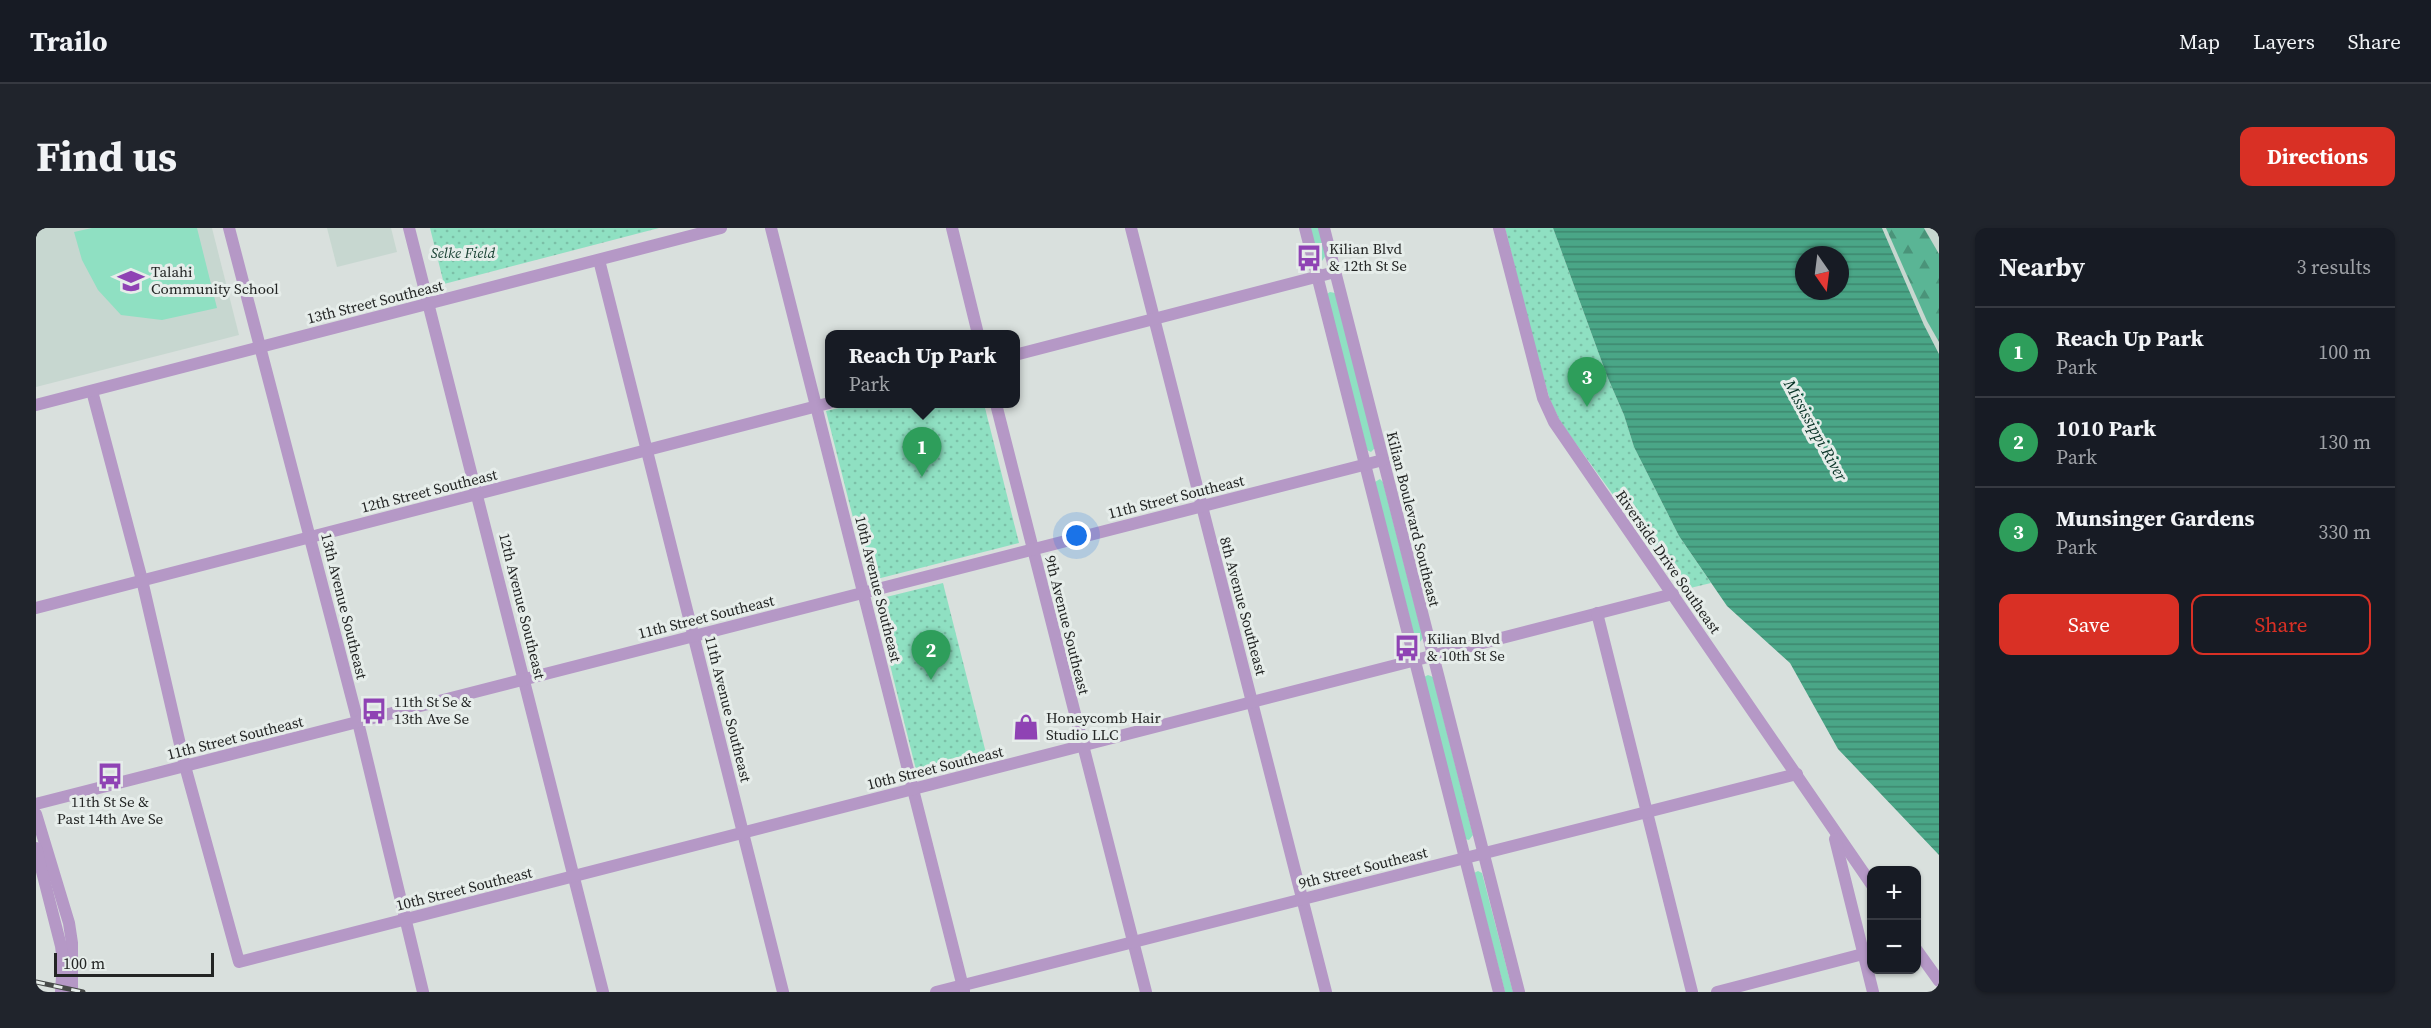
<!DOCTYPE html>
<meta charset="utf-8">
<style>
body{margin:0;font-family:"Source Serif 4",serif;background:#20242c;color:#f1f3f6}
.controls{position:absolute;right:18px;bottom:18px;display:grid;overflow:hidden;border-radius:12px;box-shadow:0 2px 4px #0004}
.controls button{width:54px;height:54px;display:grid;place-items:center;padding:0;border:0;border-bottom:2px solid #363941;background:#171b24;color:#f1f3f6;font:30px sans-serif}
.compass{position:absolute;left:1759px;top:18px;width:54px;height:54px;border-radius:50%;background:#171b24;box-shadow:0 2px 4px #0004;rotate:166deg}
.scale{position:absolute;left:18px;bottom:15px;width:160px;box-sizing:border-box;padding-left:6px;border:3px solid #232524;border-top:0;font-size:16px;line-height:21px;white-space:nowrap;color:#232524;-webkit-text-stroke:4px #e6edea;paint-order:stroke}
.you{position:absolute;left:1041px;top:308px;width:21px;height:21px;margin:-15px;border:4px solid #fff;border-radius:50%;background:#1a73e8;box-shadow:0 0 0 9px #1a73e833}
.badge{display:grid;place-items:center;width:39px;height:39px;border-radius:50%;background:#d93025;color:#fff;font-size:20px;font-weight:700}
.pin{position:absolute;translate:-50% -50px;filter:drop-shadow(0 2px 3px #0008)}
.pin::after{content:'';position:absolute;top:32px;width:21px;height:18px;background:inherit;clip-path:polygon(0 0,100% 0,50% 100%)}
.popup{position:absolute;left:789px;top:102px;width:195px;height:78px;box-sizing:border-box;display:grid;place-content:center;border-radius:12px;background:#171b24;filter:drop-shadow(0 2px 4px #0005);font-size:20px;white-space:nowrap;color:#9ea1a6}
.popup b{font-size:22px;color:#f1f3f6}
.popup::after{content:'';position:absolute;left:50%;top:100%;margin-left:-12px;border:12px solid transparent;border-top-color:#171b24}
.list{margin:0;padding:0;list-style:none}
h2{display:flex;justify-content:space-between;align-items:center;height:78px;margin:0;padding:0 24px;font-size:26px}
h2 small{font-size:20px;font-weight:400;color:#9ea1a6}
.list li{display:grid;grid-template-columns:39px 1fr auto;gap:18px;align-items:center;box-sizing:border-box;height:90px;padding:0 24px;border-top:2px solid #363941}
.list b{display:block;font-size:22px;white-space:nowrap}
.list p{margin:0;font-size:20px;white-space:nowrap;color:#9ea1a6}
.list em{font-size:20px;font-style:normal;color:#9ea1a6}
.actions{display:flex;gap:12px;padding:18px 24px}
.actions a{flex:1;padding:14px 0;border:2px solid #d93025;border-radius:12px;text-align:center;font-size:21px;color:#d93025}
.actions .main{background:#d93025;color:#fff}
.map{position:relative;flex:none;width:1903px;height:764px;overflow:hidden;border-radius:12px}
header{display:flex;align-items:center;gap:36px;box-sizing:border-box;height:84px;padding:0 30px;background:#171b24;border-bottom:2px solid #363941}
header strong{font-size:28px}
nav{display:flex;gap:33px;margin-inline-start:auto;font-size:21px}
.intro{display:flex;align-items:center;justify-content:space-between;box-sizing:border-box;height:144px;padding:0 36px}
h1{margin:0;font-size:42px}
.button{padding:15px 27px;border-radius:12px;background:#d93025;color:#fff;font-size:21px;font-weight:700}
main{display:flex;gap:36px;padding:0 36px}
aside{flex:1;background:#171b24;border-radius:12px;box-shadow:0 2px 4px #0004}
.map>svg:first-child{display:block}
</style>
<header>
<strong>Trailo</strong>
<nav><a>Map</a><a>Layers</a><a>Share</a></nav>
</header>
<div class="intro"><h1>Find us</h1><a class="button">Directions</a></div>
<main>
<div class="map">
<svg width="1903" height="764" viewBox="0 0 1903 764">
<defs>
<pattern id="forest-firs" width="22" height="20" patternUnits="userSpaceOnUse" patternTransform="scale(1.5)"><rect width="22" height="20" fill="#5ab595"/><path d="M5 1l3.5 6h-7zM16 11l3.5 6h-7z" fill="#4a9379"/></pattern>
<pattern id="park-dots" width="8" height="8" patternUnits="userSpaceOnUse" patternTransform="scale(1.5)"><rect width="8" height="8" fill="#8fe0c2"/><path d="M2 2h.1M6 6h.1" fill="none" stroke="#7bc0a7" stroke-width="1.8" stroke-linecap="round"/></pattern>
<pattern id="water-rules" width="6" height="5" patternUnits="userSpaceOnUse" patternTransform="scale(1.5)"><rect width="6" height="5" fill="#4aa687"/><path d="M0 2.5h6" fill="none" stroke="#3d876e"/></pattern>
</defs>
<rect width="100%" height="100%" fill="#d9e0dd"/>
<!-- built -->
<g fill="#c7d7d0">
<polygon points="0,0 176,0 203,107 0,159"/>
<polygon points="291,0 355,0 361,24 301,39"/>
<polygon points="1846,0 1903,0 1903,126 1888,97"/>
</g>
<!-- green -->
<g fill="#8fe0c2">
<polygon points="56,0 161,0 181,80 126,92 85,87 62,62 46,32 38,4"/>
<polygon points="1273,0 1283,0 1290,27 1286,33 1282,32"/>
<polygon points="1294,64 1299,65 1339,220 1335,224 1331,222 1291,66"/>
<polygon points="1344,251 1347,254 1387,410 1383,415 1380,415 1339,254"/>
<polygon points="1392,447 1397,449 1437,607 1433,612 1429,611 1388,449"/>
<polygon points="1442,643 1446,645 1477,764 1469,764 1438,645"/>
</g>
<!-- forest -->
<polygon fill="url(#forest-firs)" points="1850,0 1888,0 1903,26 1903,114 1891,93"/>
<!-- park -->
<g fill="url(#park-dots)">
<polygon points="394,0 623,0 408,56"/>
<polygon points="1469,0 1517,0 1571,148 1588,187 1598,219 1643,308 1675,355 1646,362 1525,195 1514,172 1501,128"/>
<polygon points="820,176 948,176 983,315 833,353 790,183"/>
<polygon points="907,355 952,533 882,550 838,372"/>
</g>
<!-- water -->
<path fill="url(#water-rules)" fill-rule="evenodd" d="M 1517,0 L 1846,0 L 1888,97 L 1903,126 L 1903,627 L 1802,521 L 1754,435 L 1691,378 L 1643,308 L 1598,219 L 1588,187 L 1571,148 ZM 1768,27 L 1804,27 L 1804,63 L 1768,63 Z"/>
<g fill="none" stroke-linecap="round" stroke-linejoin="round">
<!-- minor -->
<g stroke="#b598c6" stroke-width="12">
<polyline points="193,0 322,494 387,764"/>
<polyline points="373,0 567,764"/>
<polyline points="735,0 928,763"/>
<polyline points="916,0 942,106"/>
<polyline points="1095,0 1290,764"/>
<polyline points="1269,0 1463,764"/>
<polyline points="1288,0 1483,764"/>
<polyline points="1463,0 1507,170 1518,194 1836,657"/>
<polyline points="563,32 747,764"/>
<polyline points="979,127 1299,44"/>
<polyline points="56,163 106,352 149,538 203,734 1637,366"/>
<polyline points="960,176 1110,764"/>
<polyline points="0,177 685,0"/>
<polyline points="0,380 793,175"/>
<polyline points="1561,385 1656,764"/>
<polyline points="0,576 1347,232"/>
<polyline points="0,586 33,695 36,715 36,764"/>
<polyline points="1799,611 1837,764"/>
<polyline points="0,620 25,718 27,734 25,764"/>
<polyline points="1880,721 1903,753"/>
<polyline points="900,764 1761,546"/>
<polyline points="1681,764 1827,726"/>
</g>
<!-- rail casing -->
<g stroke="#474a49" stroke-width="5">
<polyline id="rail" points="0,754 47,764"/>
</g>
<!-- rail -->
<use href="#rail" stroke="#e6edea" stroke-width="3" stroke-dasharray="9" stroke-linecap="butt"/>
</g>
<!-- icons -->
<defs>
<g id="bus-bare" transform="scale(2.07)"><path d="M-5-6H5V4H4V6H2V4H-2V6H-4V4H-5ZM-3.5-4V0h7V-4ZM-3.5 1.2v1.5H-2V1.2ZM2 1.2v1.5H3.5V1.2Z" fill="#8f43b4" stroke="#e6edea" stroke-width="2.5" paint-order="stroke"/></g>
<g id="school-bare" transform="scale(2.07)"><path d="M0-5L7-2L0 1L-7-2ZM-4 1L0 2.5L4 1V4Q0 6-4 4Z" fill="#8f43b4" stroke="#e6edea" stroke-width="2.5" paint-order="stroke"/></g>
<g id="shop-bare" transform="scale(2.07)"><path d="M-5-2.5h2.3a2.7 3.5 0 0 1 5.4 0H5L5.5 6h-11ZM-1.5-2.5h3a1.5 2.3 0 0 0-3 0Z" fill="#8f43b4" stroke="#e6edea" stroke-width="2.5" paint-order="stroke"/></g>
</defs>
<g fill-rule="evenodd">
<use href="#bus-bare" x="1273" y="30"/>
<use href="#school-bare" x="95" y="53"/>
<use href="#bus-bare" x="1371" y="420"/>
<use href="#bus-bare" x="338" y="483"/>
<use href="#shop-bare" x="990" y="499"/>
<use href="#bus-bare" x="74" y="548"/>
</g>
<g text-anchor="middle" stroke-width="6" stroke-linejoin="round" paint-order="stroke">
<!-- poi labels -->
<g font-size="15" fill="#232524" stroke="#e6edea" text-anchor="start">
<text x="1293" y="26">Kilian Blvd<tspan x="1293" dy="17">&amp; 12th St Se</tspan></text>
<text x="115" y="49">Talahi<tspan x="115" dy="17">Community School</tspan></text>
<text x="1391" y="416">Kilian Blvd<tspan x="1391" dy="17">&amp; 10th St Se</tspan></text>
<text x="358" y="479">11th St Se &amp;<tspan x="358" dy="17">13th Ave Se</tspan></text>
<text x="1010" y="495">Honeycomb Hair<tspan x="1010" dy="17">Studio LLC</tspan></text>
<text x="74" y="579" text-anchor="middle">11th St Se &amp;<tspan x="74" dy="17">Past 14th Ave Se</tspan></text>
</g>
<!-- park labels -->
<g font-size="15" font-style="italic" fill="#1c4436" stroke="#e6edea">
<text x="427" y="30">Selke Field</text>
</g>
<!-- street labels -->
<g font-size="15" fill="#232524" stroke="#e6edea">
<text transform="translate(339 74) rotate(-14)" y="5">13th Street Southeast</text>
<text transform="translate(393 263) rotate(-14)" y="5">12th Street Southeast</text>
<text transform="translate(1140 269) rotate(-14)" y="5">11th Street Southeast</text>
<text transform="translate(1377 291) rotate(76)" y="5">Kilian Boulevard Southeast</text>
<text transform="translate(1632 334) rotate(55)" y="5">Riverside Drive Southeast</text>
<text transform="translate(842 361) rotate(76)" y="5">10th Avenue Southeast</text>
<text transform="translate(308 378) rotate(76)" y="5">13th Avenue Southeast</text>
<text transform="translate(486 378) rotate(76)" y="5">12th Avenue Southeast</text>
<text transform="translate(1207 378) rotate(75)" y="5">8th Avenue Southeast</text>
<text transform="translate(670 389) rotate(-14)" y="5">11th Street Southeast</text>
<text transform="translate(1031 397) rotate(76)" y="5">9th Avenue Southeast</text>
<text transform="translate(692 481) rotate(76)" y="5">11th Avenue Southeast</text>
<text transform="translate(199 510) rotate(-14)" y="5">11th Street Southeast</text>
<text transform="translate(899 540) rotate(-14)" y="5">10th Street Southeast</text>
<text transform="translate(1327 640) rotate(-14)" y="5">9th Street Southeast</text>
<text transform="translate(428 661) rotate(-14)" y="5">10th Street Southeast</text>
</g>
<!-- water labels -->
<g font-size="16" font-style="italic" fill="#073225" stroke="#e6edea">
<text transform="translate(1780 202) rotate(61)" y="6">Mississippi River</text>
</g>
</g>
</svg>
<div class="controls">
<button>+</button>
<button>−</button>
</div>
<svg class="compass" viewBox="-18 -18 36 36"><path d="M0-13l5 13h-10z" fill="#e53935"/><path d="M0 13l5-13h-10z" fill="#9ea1a6"/></svg>
<div class="scale">100 m</div>
<div class="you"></div>
<div class="pin badge" style="left:886px;top:249px;background:#2e9e5b">1</div>
<div class="popup"><b>Reach Up Park</b>Park</div>
<div class="pin badge" style="left:895px;top:452px;background:#2e9e5b">2</div>
<div class="pin badge" style="left:1551px;top:179px;background:#2e9e5b">3</div>
</div>
<aside>
<h2>Nearby<small>3 results</small></h2>
<ul class="list">
<li><span class="badge" style="background:#2e9e5b">1</span><div><b>Reach Up Park</b><p>Park</p></div><em>100 m</em></li>
<li><span class="badge" style="background:#2e9e5b">2</span><div><b>1010 Park</b><p>Park</p></div><em>130 m</em></li>
<li><span class="badge" style="background:#2e9e5b">3</span><div><b>Munsinger Gardens</b><p>Park</p></div><em>330 m</em></li>
</ul>
<div class="actions"><a class="main">Save</a><a>Share</a></div>
</aside>
</main>
